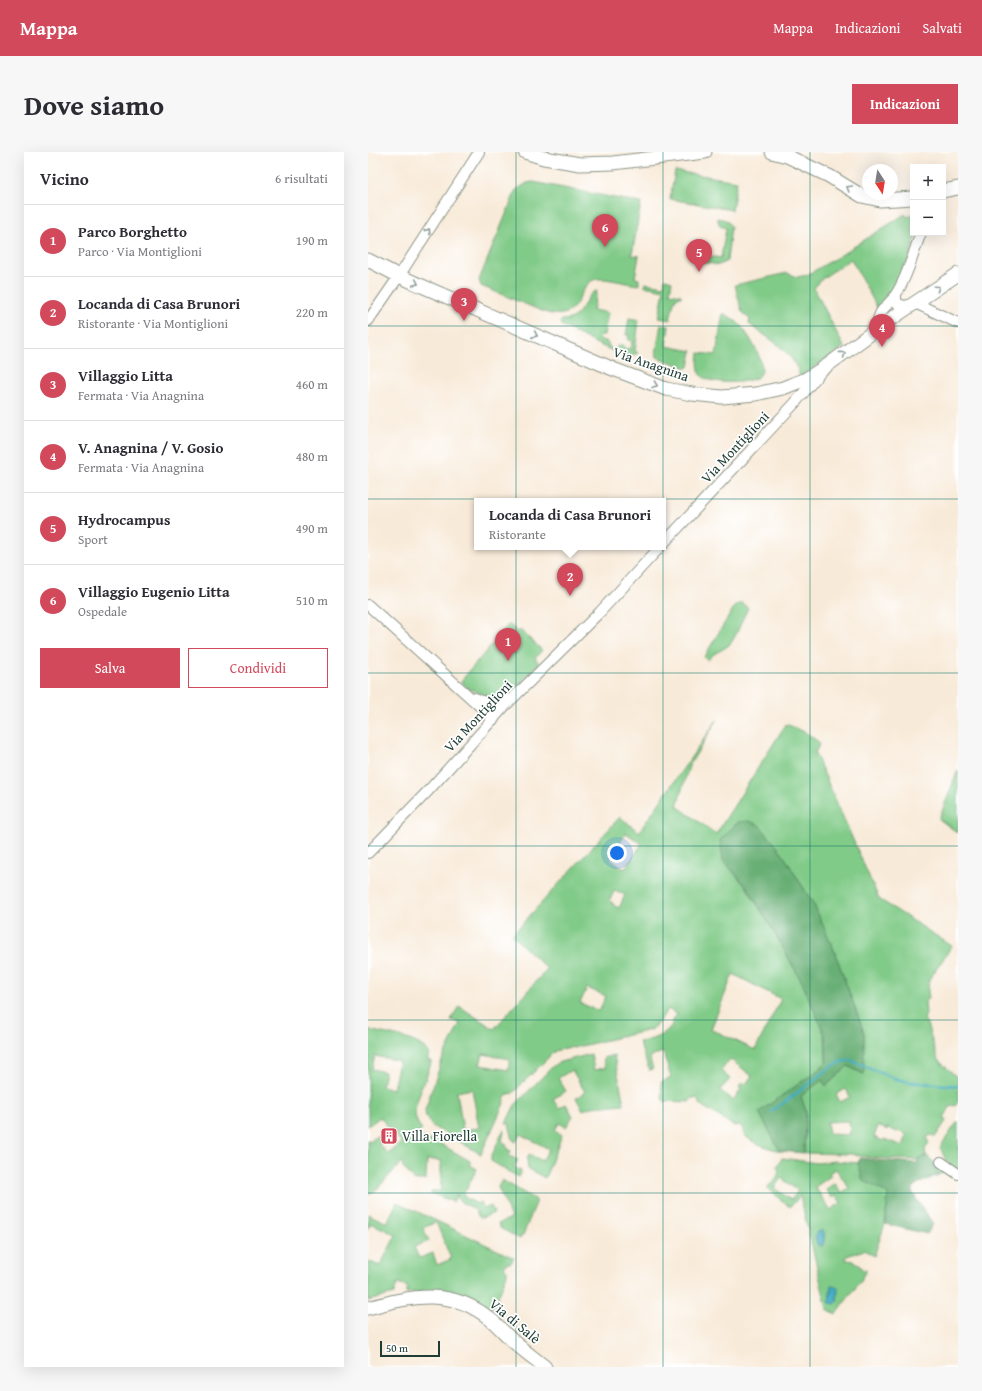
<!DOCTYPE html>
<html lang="it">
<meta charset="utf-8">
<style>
body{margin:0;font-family:"Gentium Book Plus",serif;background:#f7f7f7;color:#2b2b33}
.controls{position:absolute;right:12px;top:12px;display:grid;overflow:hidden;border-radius:0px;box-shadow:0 4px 16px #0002}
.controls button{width:36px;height:36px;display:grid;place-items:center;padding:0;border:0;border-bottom:1px solid #e1e1e2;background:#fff;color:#2b2b33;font:20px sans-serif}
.compass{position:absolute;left:494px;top:12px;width:36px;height:36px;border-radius:50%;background:#fff;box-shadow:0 4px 16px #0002;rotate:168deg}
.scale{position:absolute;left:12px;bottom:10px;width:60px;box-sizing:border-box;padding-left:4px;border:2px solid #1f3d34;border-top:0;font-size:11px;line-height:14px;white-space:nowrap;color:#1f3d34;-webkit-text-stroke:3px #fff;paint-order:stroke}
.you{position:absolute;left:249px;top:701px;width:14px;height:14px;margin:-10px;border:3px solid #fff;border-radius:50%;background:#1a73e8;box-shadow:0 0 0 6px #1a73e833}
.badge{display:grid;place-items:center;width:26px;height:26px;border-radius:50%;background:#d1495b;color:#fff;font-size:13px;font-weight:700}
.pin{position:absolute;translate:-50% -33px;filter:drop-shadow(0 1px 2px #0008)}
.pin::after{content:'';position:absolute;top:21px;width:14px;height:12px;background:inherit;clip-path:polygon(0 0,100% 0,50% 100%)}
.popup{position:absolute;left:106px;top:346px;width:192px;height:52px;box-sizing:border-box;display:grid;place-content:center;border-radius:0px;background:#fff;filter:drop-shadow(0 1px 3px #0005);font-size:13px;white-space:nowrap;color:#7c7c81}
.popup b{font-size:15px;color:#2b2b33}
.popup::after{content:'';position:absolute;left:50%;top:100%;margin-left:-8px;border:8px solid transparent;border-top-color:#fff}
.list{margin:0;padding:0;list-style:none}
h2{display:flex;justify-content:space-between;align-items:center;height:52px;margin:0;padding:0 16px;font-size:17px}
h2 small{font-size:13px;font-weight:400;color:#7c7c81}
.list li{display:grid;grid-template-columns:26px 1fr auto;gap:12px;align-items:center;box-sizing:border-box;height:72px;padding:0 16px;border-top:1px solid #e1e1e2}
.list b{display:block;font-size:15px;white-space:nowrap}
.list p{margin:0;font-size:13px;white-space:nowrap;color:#7c7c81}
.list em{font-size:13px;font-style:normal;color:#7c7c81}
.actions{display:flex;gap:8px;padding:12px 16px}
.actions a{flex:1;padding:9px 0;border:1px solid #d1495b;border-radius:0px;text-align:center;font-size:14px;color:#d1495b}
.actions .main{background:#d1495b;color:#fff}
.map{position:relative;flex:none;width:590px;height:1215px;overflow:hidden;border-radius:0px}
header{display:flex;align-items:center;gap:24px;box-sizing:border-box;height:56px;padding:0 20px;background:#d1495b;color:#fff}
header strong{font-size:19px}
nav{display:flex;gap:22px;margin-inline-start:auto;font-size:14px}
.intro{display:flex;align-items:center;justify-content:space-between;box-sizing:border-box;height:96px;padding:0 24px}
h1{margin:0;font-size:28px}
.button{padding:10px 18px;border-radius:0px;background:#d1495b;color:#fff;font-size:14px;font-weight:700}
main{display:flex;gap:24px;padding:0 24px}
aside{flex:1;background:#fff;border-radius:0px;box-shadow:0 4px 16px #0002}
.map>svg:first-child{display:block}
</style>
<header>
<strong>Mappa</strong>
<nav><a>Mappa</a><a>Indicazioni</a><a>Salvati</a></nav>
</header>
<div class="intro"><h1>Dove siamo</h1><a class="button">Indicazioni</a></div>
<main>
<aside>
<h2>Vicino<small>6 risultati</small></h2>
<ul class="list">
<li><span class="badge">1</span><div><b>Parco Borghetto</b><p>Parco · Via Montiglioni</p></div><em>190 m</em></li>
<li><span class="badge">2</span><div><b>Locanda di Casa Brunori</b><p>Ristorante · Via Montiglioni</p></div><em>220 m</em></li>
<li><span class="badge">3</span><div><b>Villaggio Litta</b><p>Fermata · Via Anagnina</p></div><em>460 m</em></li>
<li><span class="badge">4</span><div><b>V. Anagnina / V. Gosio</b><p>Fermata · Via Anagnina</p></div><em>480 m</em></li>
<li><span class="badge">5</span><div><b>Hydrocampus</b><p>Sport</p></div><em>490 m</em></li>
<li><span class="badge">6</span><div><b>Villaggio Eugenio Litta</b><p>Ospedale</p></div><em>510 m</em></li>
</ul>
<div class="actions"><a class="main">Salva</a><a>Condividi</a></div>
</aside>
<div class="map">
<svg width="590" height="1215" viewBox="0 0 590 1215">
<rect width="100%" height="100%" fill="#fff"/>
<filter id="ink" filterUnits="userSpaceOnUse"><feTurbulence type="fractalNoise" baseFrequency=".025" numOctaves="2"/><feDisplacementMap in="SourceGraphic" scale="8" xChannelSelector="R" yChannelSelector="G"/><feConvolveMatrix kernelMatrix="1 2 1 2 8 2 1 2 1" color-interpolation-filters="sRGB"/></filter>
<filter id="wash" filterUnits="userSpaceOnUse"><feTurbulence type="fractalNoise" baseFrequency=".012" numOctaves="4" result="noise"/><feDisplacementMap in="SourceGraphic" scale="16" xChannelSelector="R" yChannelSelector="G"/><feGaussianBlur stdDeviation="0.9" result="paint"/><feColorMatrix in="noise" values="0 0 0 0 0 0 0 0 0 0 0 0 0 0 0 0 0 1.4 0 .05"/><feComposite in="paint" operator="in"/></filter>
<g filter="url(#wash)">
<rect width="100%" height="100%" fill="#f8ead8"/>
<!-- green -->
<g fill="#81cb88" stroke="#50845e" fill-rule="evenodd">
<polygon points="307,19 369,29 364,58 302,47"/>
<path d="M 165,30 L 273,51 L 264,103 L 271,104 L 267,126 L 271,127 L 271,133 C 261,132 239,126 230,127 C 207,129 217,171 179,161 L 113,134 L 111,128 L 148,38 L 159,31 Z"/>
<path d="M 537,62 L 539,65 L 545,62 L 545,81 L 549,81 L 542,104 L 524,141 L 510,157 L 483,107 L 455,126 L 446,136 L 476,195 L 432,225 C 426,199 401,187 381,172 L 382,167 L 374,160 L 367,133 L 419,121 L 429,125 L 439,123 L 473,103 Z"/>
<polygon points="349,66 358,68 363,74 359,109 351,113 327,109 328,102 353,106 358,76 352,74"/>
<polygon points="297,127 304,129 302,141 313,143 313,145 309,145 306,150 302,168 291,166 296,138 276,134 277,131 296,134"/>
<path d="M 229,139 L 225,158 L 240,161 L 236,183 L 232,183 L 231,188 L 238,189 L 242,196 L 247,197 L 251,193 L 255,193 L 254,196 L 263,197 L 264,189 L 260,188 L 261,183 L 258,183 L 261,166 L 271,168 L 267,199 L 270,201 L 259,205 L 229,192 L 193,173 L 192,170 L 194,168 C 216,169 216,141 229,139 Z"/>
<path d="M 355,161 C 362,165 368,168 373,174 C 380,182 400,213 392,223 C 385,232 342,233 334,224 C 329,218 330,208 331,201 L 348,203 Z"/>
<polygon points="293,172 301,174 298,194 324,199 321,215 318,216 289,205 288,201"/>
<path d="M 374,451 L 380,456 C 374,467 370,481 363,491 C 357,498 345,500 340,508 L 336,505 L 367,454 Z"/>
<path d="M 141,472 L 150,480 L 152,478 L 174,498 L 167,506 L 171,511 C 152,531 134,558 104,537 L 102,539 L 93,529 Z"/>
<path d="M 349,568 L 321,614 L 309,654 L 348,682 L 418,572 L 437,580 L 452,591 L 447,601 L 511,747 L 584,794 L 561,828 L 560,839 L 561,846 L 557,851 L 558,862 L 556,867 L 559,872 L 570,908 L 590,926 L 590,950 L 587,954 L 583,953 L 576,966 L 578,969 L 568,984 L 561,983 L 559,987 L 561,992 L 557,997 L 558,1003 L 550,1008 L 504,1006 L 483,1002 L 436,1001 L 438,960 L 433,944 L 454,928 L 458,934 L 480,914 L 495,922 L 496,881 L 466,798 L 446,753 L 412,698 L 391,673 L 355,708 L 379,736 L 409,785 L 434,830 L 457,883 L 458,910 L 449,919 L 391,960 L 412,999 C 402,996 372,989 375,976 L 371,973 L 366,974 L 331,952 L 330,947 L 324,946 L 321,950 L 296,949 L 294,946 L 293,930 L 303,926 L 295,900 L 281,905 L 285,917 L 281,918 L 271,890 C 284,888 296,884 304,873 L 304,870 L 309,862 L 300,857 L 290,871 L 282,878 L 205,896 L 202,895 L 187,899 L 144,942 L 142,941 L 136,947 L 137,949 L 113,1002 L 64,974 L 58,965 L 57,958 L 74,908 L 92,871 L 83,868 L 91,854 L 126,877 L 179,817 L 144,783 L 252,665 L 271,680 ZM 258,681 L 274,692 L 257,717 L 242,707 ZM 247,738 L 257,743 L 251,756 L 245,753 L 245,751 L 241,749 ZM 365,822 L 413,847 L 387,898 L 343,877 ZM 219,836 L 238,844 L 231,859 L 212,851 ZM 115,902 L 142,907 L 140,918 L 112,913 ZM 362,907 L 384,924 L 377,933 L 374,931 L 371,935 L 373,938 L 365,948 L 352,938 L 362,927 L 353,919 ZM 104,937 L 111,976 L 95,978 L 89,940 ZM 478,937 L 482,945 L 472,950 L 468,942 ZM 481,969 L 482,983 L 461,982 L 459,970 ZM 510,974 L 519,978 L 520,976 L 529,980 L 530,979 L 539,983 L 535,994 L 516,987 L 515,989 L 506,985 Z"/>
<polygon points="590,618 590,681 571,667"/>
<path d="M 0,878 C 17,882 54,886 62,903 L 60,905 L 60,909 L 63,909 L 63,911 L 56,932 L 53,933 L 52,936 L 53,938 C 47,955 43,963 54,978 L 50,982 L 55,987 L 56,985 L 61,989 L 64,987 L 102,1009 L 102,1013 L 109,1017 L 96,1041 L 96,1045 L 109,1052 L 113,1050 L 116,1057 L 123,1054 L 126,1061 L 114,1066 L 110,1064 C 109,1062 109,1060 107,1058 C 101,1052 90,1053 89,1042 L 85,1050 L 63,1041 L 63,1039 L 73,1039 L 73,1008 L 59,1008 L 58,1028 L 46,1028 L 35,1015 L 34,1010 L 7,1039 L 0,1042 L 0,988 L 2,990 L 12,981 L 17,987 L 11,992 L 20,1002 L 34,991 L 12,965 L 0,974 ZM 7,904 L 31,909 L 25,937 L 14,934 L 17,920 L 4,917 Z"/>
<polygon points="223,902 226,918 237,916 235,906 246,903 256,952 223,955 215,958 208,946 217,940 204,918 190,926 198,939 185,947 191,956 198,952 205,964 198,975 191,971 187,978 194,983 177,1026 160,1017 159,1007 161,1002 174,1009 181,997 152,982 148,990 145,988 141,972 138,971 147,953 186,913 192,910"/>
<polygon points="590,969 590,1018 578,1009 572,995"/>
<polygon points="136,977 136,980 134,989 138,992 139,997 143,999 141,1004 150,1008 146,1015 153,1019 150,1025 123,1009 123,1005"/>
<path d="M 414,1006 L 449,1011 L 468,1009 L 490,1011 L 495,1028 L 520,1042 L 517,1072 L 506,1104 L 496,1098 L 479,1104 L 478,1108 L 487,1109 L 495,1118 L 498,1118 L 498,1120 L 494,1125 L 494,1127 L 468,1162 L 459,1157 L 432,1044 L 422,1055 L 399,1036 L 409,1025 L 411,1019 L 409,1015 ZM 468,1017 L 481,1036 L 473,1041 L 467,1031 L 458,1037 L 464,1046 L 468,1043 L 473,1051 L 462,1058 L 447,1035 L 463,1024 L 461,1021 ZM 413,1026 L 430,1039 L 423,1048 L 406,1036 Z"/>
<polygon points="134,1028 168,1048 168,1051 155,1083 153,1084 152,1087 132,1076 130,1072 143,1066 130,1035"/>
<path d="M 29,1050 L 146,1106 L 143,1111 L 139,1111 L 136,1115 L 139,1118 L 139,1122 L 126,1155 C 117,1159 112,1149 104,1146 C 84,1137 59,1140 38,1141 L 40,1135 L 29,1132 L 26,1142 L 0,1149 L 0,1109 L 12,1114 L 28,1083 L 3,1071 L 0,1078 L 0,1062 L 19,1071 ZM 68,1070 L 83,1107 L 69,1113 L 65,1101 L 51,1106 L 46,1095 L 61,1089 L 55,1076 Z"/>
</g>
<!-- forest -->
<g fill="#68af74" stroke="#447654">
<polygon points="381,669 391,673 412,698 446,753 466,798 496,881 496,922 480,914 458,934 454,928 433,944 438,960 436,1001 412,999 391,960 449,919 458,910 458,893 457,883 434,830 409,785 380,736 355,708 352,688 370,670"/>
<polygon points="558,1003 577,1020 547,1033 544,1040 565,1072 559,1082 517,1072 520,1042 495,1028 490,1011 492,1006 505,1008 549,1011 550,1008"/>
</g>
<!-- water -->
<g fill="#43acc3" stroke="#31747c">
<path d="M 450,1079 L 454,1079 L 456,1080 L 456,1089 L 454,1094 L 450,1093 C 447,1088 446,1082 450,1079 Z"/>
<polygon points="463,1134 470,1135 469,1150 467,1152 462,1151 461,1150"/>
</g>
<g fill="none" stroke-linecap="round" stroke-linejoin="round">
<!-- stream -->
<polyline stroke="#43acc3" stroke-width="2.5" points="403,959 420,948 464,914 473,910 482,908 528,927 542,930 590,934"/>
</g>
</g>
<g filter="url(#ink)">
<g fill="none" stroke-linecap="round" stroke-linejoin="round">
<!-- minor casing -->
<g stroke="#8c9486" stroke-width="12">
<g id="minor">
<polyline points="528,143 528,148 530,152 537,154 547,151 590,171"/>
<polyline points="0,169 31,124 111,0"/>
<path d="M 509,176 C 510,155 519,157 528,142 C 540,124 545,101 553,81"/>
<polyline points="295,392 427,251 452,221"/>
<polyline points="0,453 126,567"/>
<path d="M 107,546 C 119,552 129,554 142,547"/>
<polyline points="0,701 61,638 135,556 232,460 292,395"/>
<polyline points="573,1010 590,1022"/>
</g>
</g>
<!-- major casing -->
<g stroke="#8c9486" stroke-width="15">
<g id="major">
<polyline points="157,0 176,6 212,12 245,11 337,0"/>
<polyline points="404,0 419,4 461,24 494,44 512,48 545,46"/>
<polyline points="575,39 590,36"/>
<polyline points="0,108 31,124 245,217 298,237 324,242 354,245 388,242 415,236 438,227 457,215 520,169 590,122"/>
<path d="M 0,1156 C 44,1144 83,1135 122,1167 C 131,1174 138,1183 146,1190 C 156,1199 167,1207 177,1215"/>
</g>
</g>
<!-- minor -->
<use href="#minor" stroke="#fff" stroke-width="10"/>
<!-- major -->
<use href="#major" stroke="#fff" stroke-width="13"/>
</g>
<!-- one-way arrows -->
<defs><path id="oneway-chevron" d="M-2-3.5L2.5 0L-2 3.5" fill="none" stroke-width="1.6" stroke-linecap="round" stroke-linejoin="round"/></defs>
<g stroke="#8f9e9a">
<use href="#oneway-chevron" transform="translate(481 36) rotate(-149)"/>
<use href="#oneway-chevron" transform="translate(60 79) rotate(-57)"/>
<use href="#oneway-chevron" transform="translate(48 131) rotate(24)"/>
<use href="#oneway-chevron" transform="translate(569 136) rotate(-35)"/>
<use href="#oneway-chevron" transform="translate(167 183) rotate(24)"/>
<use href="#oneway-chevron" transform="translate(475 202) rotate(-37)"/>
<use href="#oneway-chevron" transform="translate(287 233) rotate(20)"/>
</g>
</g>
<!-- grid -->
<path fill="none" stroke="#0f766e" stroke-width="1" stroke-opacity="0.55" d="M 148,0 L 148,1215M 295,0 L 295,1215M 442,0 L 442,1215M 0,174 L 590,174M 0,347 L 590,347M 0,521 L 590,521M 0,694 L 590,694M 0,868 L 590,868M 0,1041 L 590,1041"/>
<!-- icons -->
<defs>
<g id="building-square" transform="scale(0.9)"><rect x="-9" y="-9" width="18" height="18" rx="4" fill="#d1495b" stroke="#fff"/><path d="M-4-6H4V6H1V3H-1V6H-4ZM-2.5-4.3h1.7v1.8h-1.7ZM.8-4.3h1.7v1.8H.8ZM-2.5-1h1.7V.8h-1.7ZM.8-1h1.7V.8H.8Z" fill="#fff"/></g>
</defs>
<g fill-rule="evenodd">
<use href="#building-square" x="21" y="984"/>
</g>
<g text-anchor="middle" stroke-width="3.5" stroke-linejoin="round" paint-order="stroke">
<!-- street labels -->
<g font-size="14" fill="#1f3d34" stroke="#fff">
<text transform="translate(283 212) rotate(19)" y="5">Via Anagnina</text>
<text transform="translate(367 295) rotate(-47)" y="5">Via Montiglioni</text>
<text transform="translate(110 564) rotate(-47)" y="5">Via Montiglioni</text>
<text transform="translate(147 1169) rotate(40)" y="5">Via di Salè</text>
</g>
<!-- poi labels -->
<g font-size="14" fill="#1f3d34" stroke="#fff" text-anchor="start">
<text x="34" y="989">Villa Fiorella</text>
</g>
</g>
</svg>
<div class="controls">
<button>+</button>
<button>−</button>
</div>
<svg class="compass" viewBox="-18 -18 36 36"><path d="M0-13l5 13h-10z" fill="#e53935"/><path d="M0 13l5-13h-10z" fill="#7c7c81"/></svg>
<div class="scale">50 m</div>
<div class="you"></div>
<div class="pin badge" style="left:140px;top:509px">1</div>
<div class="pin badge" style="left:202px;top:444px">2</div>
<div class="popup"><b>Locanda di Casa Brunori</b>Ristorante</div>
<div class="pin badge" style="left:96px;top:169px">3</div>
<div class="pin badge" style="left:514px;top:195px">4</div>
<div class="pin badge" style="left:331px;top:120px">5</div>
<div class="pin badge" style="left:237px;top:95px">6</div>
</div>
</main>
